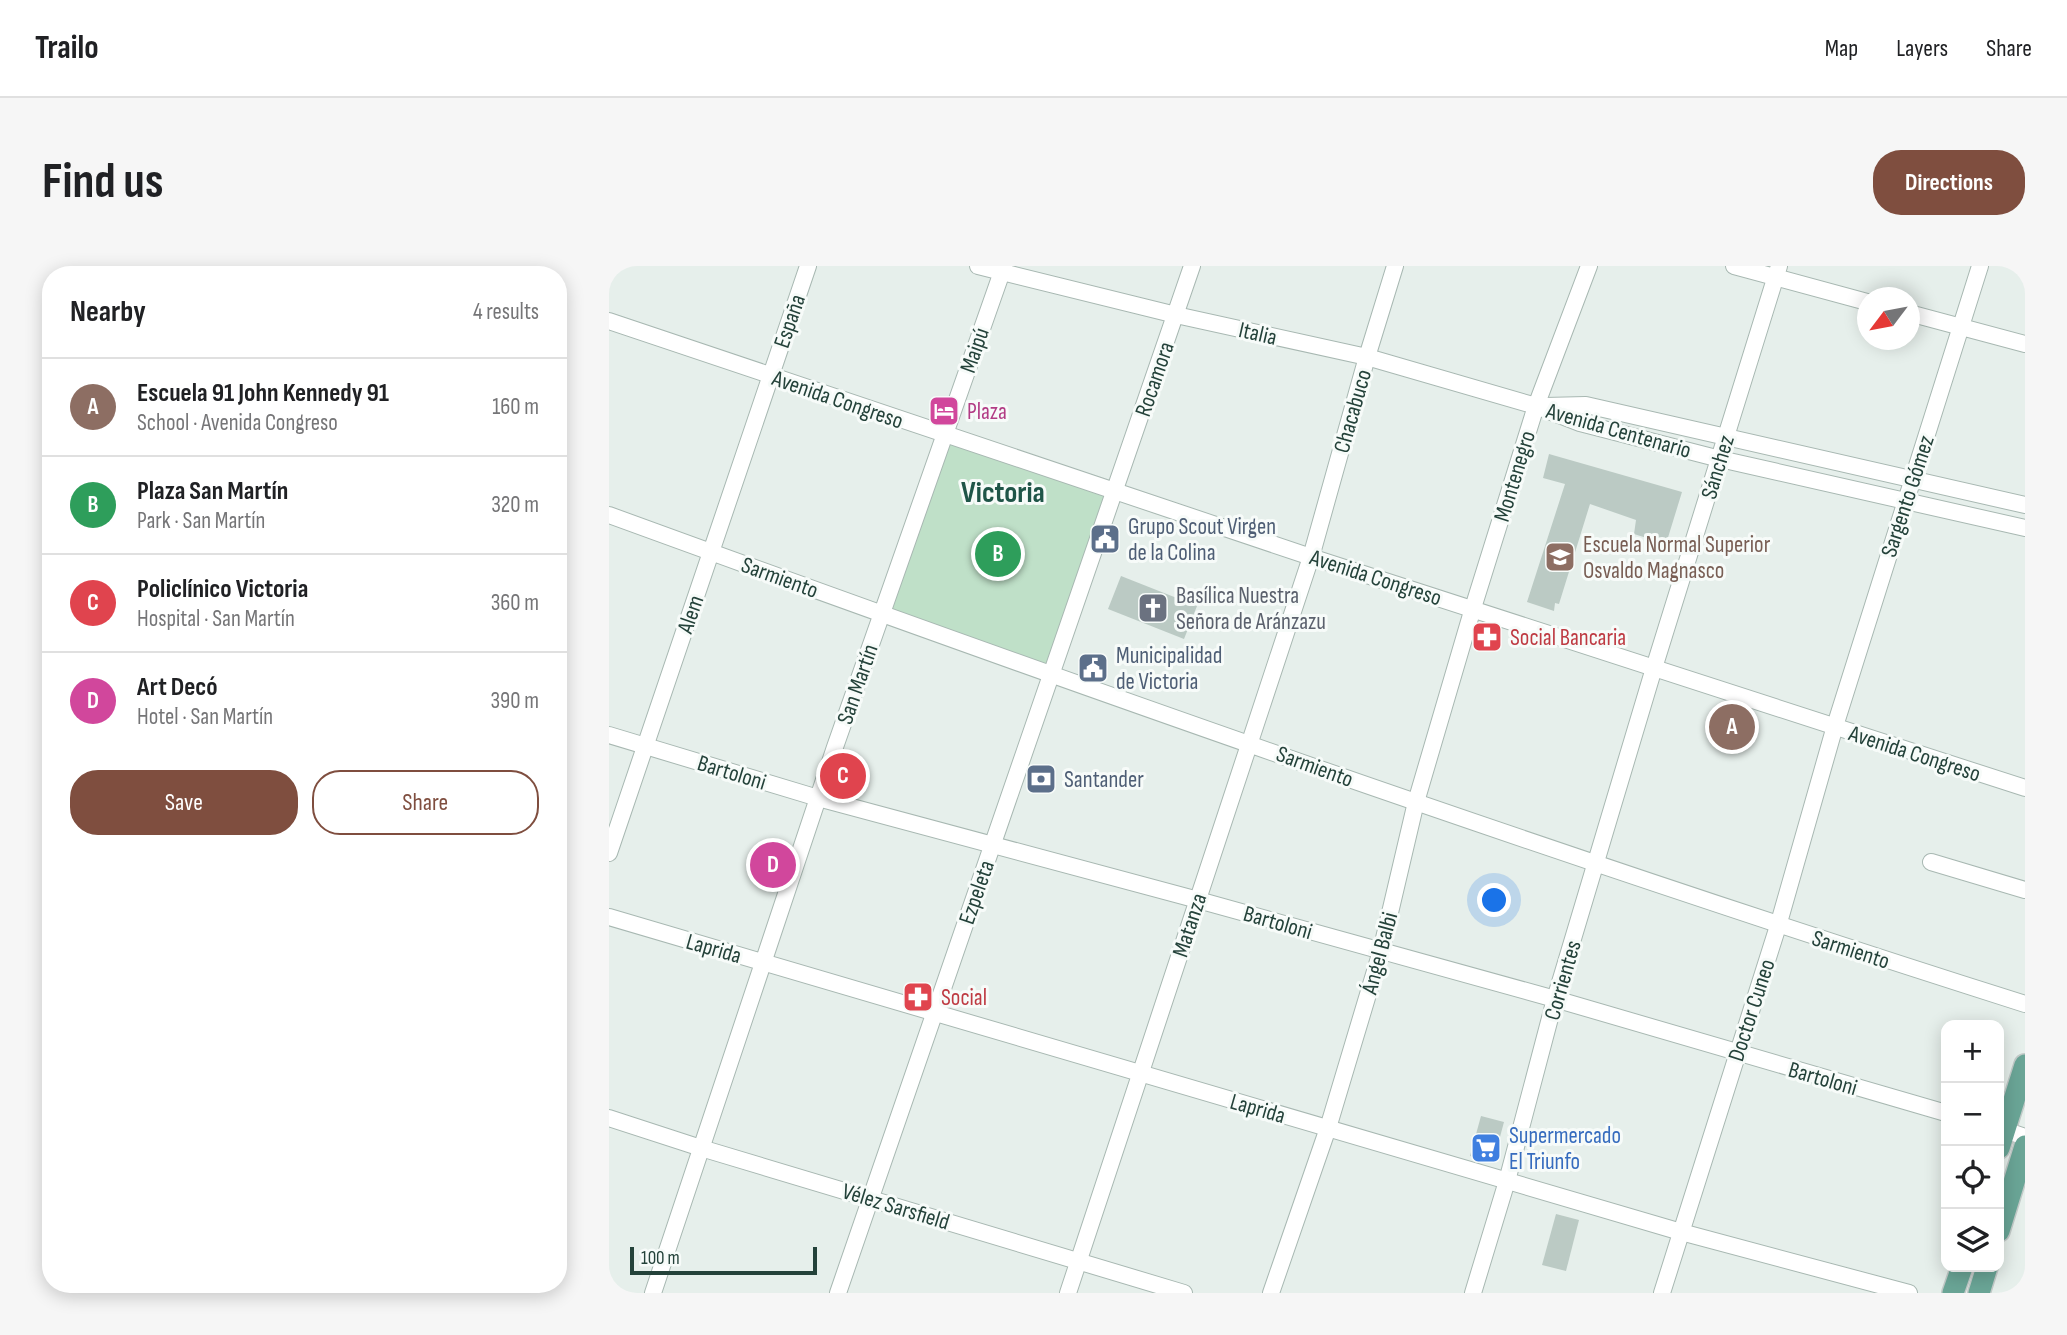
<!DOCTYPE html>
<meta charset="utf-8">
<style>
body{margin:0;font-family:"Sofia Sans Condensed",sans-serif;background:#f6f6f6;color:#202124}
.controls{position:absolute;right:21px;bottom:21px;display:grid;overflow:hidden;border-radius:14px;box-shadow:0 4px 18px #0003}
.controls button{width:63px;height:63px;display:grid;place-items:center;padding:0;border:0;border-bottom:2px solid #e0e0e0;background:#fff;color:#202124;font:35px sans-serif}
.compass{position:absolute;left:1248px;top:21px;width:63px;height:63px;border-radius:50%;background:#fff;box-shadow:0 4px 18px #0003;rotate:238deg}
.scale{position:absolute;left:21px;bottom:18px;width:187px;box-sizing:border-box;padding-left:7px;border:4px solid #24423a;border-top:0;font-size:19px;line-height:24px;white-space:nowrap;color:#24423a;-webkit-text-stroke:5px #f7fbf9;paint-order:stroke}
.you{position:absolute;left:886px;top:635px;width:24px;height:24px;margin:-18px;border:5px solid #fff;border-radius:50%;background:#1a73e8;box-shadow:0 0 0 10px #1a73e833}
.badge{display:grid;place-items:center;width:46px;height:46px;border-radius:50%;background:#7f4e3f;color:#fff;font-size:23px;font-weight:700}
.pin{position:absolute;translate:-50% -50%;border:4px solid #fff;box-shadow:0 2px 7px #0006}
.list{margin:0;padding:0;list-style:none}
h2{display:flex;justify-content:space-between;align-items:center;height:91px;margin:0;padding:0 28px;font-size:30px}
h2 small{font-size:23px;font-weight:400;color:#757577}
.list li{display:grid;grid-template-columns:46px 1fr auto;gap:21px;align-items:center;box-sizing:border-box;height:98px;padding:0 28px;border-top:2px solid #e0e0e0}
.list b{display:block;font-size:26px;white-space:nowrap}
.list p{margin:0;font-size:23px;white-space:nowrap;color:#757577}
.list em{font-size:23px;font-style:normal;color:#757577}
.actions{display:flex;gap:14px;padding:21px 28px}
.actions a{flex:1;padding:16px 0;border:2px solid #7f4e3f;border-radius:28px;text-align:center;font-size:24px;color:#7f4e3f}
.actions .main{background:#7f4e3f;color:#fff}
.icon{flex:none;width:38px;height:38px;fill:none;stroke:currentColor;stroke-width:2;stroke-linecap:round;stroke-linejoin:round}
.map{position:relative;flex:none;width:1416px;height:1027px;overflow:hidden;border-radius:28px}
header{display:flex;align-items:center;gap:42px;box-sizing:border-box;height:98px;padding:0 35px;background:#fff;border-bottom:2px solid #e0e0e0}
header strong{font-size:33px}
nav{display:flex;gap:38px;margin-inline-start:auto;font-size:24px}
.intro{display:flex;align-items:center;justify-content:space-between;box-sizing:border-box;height:168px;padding:0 42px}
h1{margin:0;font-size:49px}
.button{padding:18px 32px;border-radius:28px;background:#7f4e3f;color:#fff;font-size:24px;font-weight:700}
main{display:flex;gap:42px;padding:0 42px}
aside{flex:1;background:#fff;border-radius:28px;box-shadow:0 4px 18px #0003}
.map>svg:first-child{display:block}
</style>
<header>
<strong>Trailo</strong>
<nav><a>Map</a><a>Layers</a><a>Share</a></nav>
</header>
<div class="intro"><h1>Find us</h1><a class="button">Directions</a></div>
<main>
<aside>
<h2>Nearby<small>4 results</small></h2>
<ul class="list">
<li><span class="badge" style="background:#8d6e63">A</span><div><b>Escuela 91 John Kennedy 91</b><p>School · Avenida Congreso</p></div><em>160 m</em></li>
<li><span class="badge" style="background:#2e9e5b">B</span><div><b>Plaza San Martín</b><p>Park · San Martín</p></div><em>320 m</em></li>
<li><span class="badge" style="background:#e0444e">C</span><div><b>Policlínico Victoria</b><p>Hospital · San Martín</p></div><em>360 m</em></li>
<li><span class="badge" style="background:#d1479c">D</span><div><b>Art Decó</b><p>Hotel · San Martín</p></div><em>390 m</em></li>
</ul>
<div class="actions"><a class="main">Save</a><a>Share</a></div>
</aside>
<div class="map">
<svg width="1416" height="1027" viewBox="0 0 1416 1027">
<rect width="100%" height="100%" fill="#e6efeb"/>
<!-- green -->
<polygon fill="#bfe0c8" points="336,169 506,226 443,409 273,348"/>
<!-- building -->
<g fill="#bbcac4">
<polygon points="940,188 1073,226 1057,278 1025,268 1027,254 981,238 950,338 946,337 945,345 918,336 956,218 934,212"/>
<polygon points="512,310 588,340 575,373 499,343"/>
<polygon points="872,850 895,856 884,897 861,890"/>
<polygon points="947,948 970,954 957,1005 933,999"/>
</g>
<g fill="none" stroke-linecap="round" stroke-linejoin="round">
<!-- minor casing -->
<g stroke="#a8b8b2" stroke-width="18">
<g id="minor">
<polyline points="369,0 567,49 758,91 927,140 971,157 1111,193 1416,262"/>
<polyline points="1125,0 1258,36"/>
<polyline points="1300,47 1416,78"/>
<polyline points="0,55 702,291 1416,522"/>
<polyline points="936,140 977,139 1416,239"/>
<path d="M 0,249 C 469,420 940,587 1416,738"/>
<polyline points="0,469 209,532 589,634 946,733 1337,847"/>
<polyline points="0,587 199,0"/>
<polyline points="1322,596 1416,624"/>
<polyline points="0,651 1072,966 1300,1027"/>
<polyline points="0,852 92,882 575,1027"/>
<polyline points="1390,862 1416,871"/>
<polyline points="44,1027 226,481 395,0"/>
<polyline points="229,1027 583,0"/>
<polyline points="459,1027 702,291 758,91 786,0"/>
<polyline points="662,1027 719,862 772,685 807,536 864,342 927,140 980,0"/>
<polyline points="864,1027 898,915 946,733 1045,402 1170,0"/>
<polyline points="1053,1027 1169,660 1226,460 1371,0"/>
</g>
</g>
<!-- major casing -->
<g stroke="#c2cac8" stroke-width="24">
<g id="major">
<polyline points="1390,882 1416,799"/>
<polyline points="1390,965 1416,880"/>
<polyline points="1344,1027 1353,1001"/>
<polyline points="1370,1027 1378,1001"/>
</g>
</g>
<!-- minor -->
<use href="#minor" stroke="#fff" stroke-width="16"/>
<!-- major -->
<use href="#major" stroke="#6aa596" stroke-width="21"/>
</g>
<!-- icons -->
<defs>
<g id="hotel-square" transform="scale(1.575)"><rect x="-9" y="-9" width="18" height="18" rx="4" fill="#d1479c" stroke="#f7fbf9"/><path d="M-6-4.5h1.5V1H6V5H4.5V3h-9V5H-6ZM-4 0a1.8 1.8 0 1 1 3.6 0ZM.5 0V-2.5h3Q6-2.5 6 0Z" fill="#fff"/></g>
<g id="civic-square" transform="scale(1.575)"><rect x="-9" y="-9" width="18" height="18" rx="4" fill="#5c6f8a" stroke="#f7fbf9"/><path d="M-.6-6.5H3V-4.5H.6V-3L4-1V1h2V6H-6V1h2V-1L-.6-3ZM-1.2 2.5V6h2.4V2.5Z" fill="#fff"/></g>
<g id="school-square" transform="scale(1.575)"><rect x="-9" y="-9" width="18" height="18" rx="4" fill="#8d6e63" stroke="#f7fbf9"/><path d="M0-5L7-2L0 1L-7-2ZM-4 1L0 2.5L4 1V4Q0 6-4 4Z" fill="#fff"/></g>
<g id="church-square" transform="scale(1.575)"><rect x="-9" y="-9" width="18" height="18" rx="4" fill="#6b7280" stroke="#f7fbf9"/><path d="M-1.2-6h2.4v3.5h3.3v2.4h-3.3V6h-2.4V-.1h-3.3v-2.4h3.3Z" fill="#fff"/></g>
<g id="pharmacy-square" transform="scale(1.575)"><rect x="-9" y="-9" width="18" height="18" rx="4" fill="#e0444e" stroke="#f7fbf9"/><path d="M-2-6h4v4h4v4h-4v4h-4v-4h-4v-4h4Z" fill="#fff"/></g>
<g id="bank-square" transform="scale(1.575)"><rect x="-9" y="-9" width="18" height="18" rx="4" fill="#5c6f8a" stroke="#f7fbf9"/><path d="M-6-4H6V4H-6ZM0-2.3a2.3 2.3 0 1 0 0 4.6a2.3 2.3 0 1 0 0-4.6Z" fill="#fff"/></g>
<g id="supermarket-square" transform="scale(1.575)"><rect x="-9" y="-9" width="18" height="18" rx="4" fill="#3f7fe0" stroke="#f7fbf9"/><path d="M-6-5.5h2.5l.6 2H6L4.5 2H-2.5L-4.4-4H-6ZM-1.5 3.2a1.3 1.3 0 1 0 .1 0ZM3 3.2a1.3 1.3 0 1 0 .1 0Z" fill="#fff"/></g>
</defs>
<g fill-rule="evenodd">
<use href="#hotel-square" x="335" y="145"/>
<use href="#civic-square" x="496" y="273"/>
<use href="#school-square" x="951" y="291"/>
<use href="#church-square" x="544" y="342"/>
<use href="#pharmacy-square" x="878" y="371"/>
<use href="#civic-square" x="484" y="402"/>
<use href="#bank-square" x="432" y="513"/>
<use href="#pharmacy-square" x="309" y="731"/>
<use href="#supermarket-square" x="877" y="882"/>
</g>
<g text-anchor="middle" stroke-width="6" stroke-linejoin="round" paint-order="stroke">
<!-- street labels -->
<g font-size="23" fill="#24423a" stroke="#f7fbf9">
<text transform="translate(180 55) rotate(-71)" y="8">España</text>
<text transform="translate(649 67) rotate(13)" y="8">Italia</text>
<text transform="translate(365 84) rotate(-71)" y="8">Maipú</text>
<text transform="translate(545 113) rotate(-71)" y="8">Rocamora</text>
<text transform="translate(229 133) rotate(19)" y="8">Avenida Congreso</text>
<text transform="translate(743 145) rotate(-74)" y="8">Chacabuco</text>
<text transform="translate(1010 164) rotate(16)" y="8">Avenida Centenario</text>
<text transform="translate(1108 201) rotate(-73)" y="8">Sánchez</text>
<text transform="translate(905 210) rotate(-73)" y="8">Montenegro</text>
<text transform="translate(1298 230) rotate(-72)" y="8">Sargento Gómez</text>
<text transform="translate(171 311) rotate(20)" y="8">Sarmiento</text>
<text transform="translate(767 311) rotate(18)" y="8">Avenida Congreso</text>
<text transform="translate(81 348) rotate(-71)" y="8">Alem</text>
<text transform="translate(248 418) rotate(-71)" y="8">San Martín</text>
<text transform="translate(1306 487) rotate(18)" y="8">Avenida Congreso</text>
<text transform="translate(706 500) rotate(20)" y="8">Sarmiento</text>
<text transform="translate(123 506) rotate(17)" y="8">Bartoloni</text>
<text transform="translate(367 626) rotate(-71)" y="8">Ezpeleta</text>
<text transform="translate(669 656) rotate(16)" y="8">Bartoloni</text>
<text transform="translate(580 659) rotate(-72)" y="8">Matanza</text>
<text transform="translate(105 682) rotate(16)" y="8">Laprida</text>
<text transform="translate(1242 683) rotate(18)" y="8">Sarmiento</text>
<text transform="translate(770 687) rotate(-75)" y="8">Ángel Balbi</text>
<text transform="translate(953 714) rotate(-74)" y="8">Corrientes</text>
<text transform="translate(1142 744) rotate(-72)" y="8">Doctor Cuneo</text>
<text transform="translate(1214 812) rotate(16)" y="8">Bartoloni</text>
<text transform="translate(649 842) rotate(16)" y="8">Laprida</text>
<text transform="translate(287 940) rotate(17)" y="8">Vélez Sarsfield</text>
</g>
<!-- hotel labels -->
<g font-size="23" fill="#b23c85" stroke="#f7fbf9" text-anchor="start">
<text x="358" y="153">Plaza</text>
</g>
<!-- service labels -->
<g font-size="23" fill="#4e5e75" stroke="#f7fbf9" text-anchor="start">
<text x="519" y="268">Grupo Scout Virgen<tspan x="519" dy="26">de la Colina</tspan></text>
<text x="507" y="397">Municipalidad<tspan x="507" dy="26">de Victoria</tspan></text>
<text x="455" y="521">Santander</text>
</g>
<!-- education labels -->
<g font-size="23" fill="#785e54" stroke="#f7fbf9" text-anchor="start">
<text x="974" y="286">Escuela Normal Superior<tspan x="974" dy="26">Osvaldo Magnasco</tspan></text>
</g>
<!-- worship labels -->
<g font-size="23" fill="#5b616d" stroke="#f7fbf9" text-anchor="start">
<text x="567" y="337">Basílica Nuestra<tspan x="567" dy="26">Señora de Aránzazu</tspan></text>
</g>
<!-- health labels -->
<g font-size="23" fill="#be3a42" stroke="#f7fbf9" text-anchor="start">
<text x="901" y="379">Social Bancaria</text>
<text x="332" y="739">Social</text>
</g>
<!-- shop labels -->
<g font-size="23" fill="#366cbe" stroke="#f7fbf9" text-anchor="start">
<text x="900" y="877">Supermercado<tspan x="900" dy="26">El Triunfo</tspan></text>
</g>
<!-- district labels -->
<g font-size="30" font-weight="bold" fill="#1f5548" stroke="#f7fbf9">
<text x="394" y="236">Victoria</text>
</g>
</g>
</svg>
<div class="controls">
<button>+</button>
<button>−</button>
<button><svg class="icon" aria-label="locate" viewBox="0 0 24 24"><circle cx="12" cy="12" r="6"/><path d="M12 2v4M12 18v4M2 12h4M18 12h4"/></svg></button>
<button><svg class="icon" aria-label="layers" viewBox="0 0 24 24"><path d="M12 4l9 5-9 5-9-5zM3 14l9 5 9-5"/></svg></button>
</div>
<svg class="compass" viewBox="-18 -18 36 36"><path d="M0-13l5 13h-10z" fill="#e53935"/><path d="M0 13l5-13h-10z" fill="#757577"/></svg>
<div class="scale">100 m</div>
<div class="you"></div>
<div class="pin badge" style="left:1123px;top:461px;background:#8d6e63">A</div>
<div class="pin badge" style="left:389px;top:288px;background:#2e9e5b">B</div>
<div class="pin badge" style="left:234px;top:510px;background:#e0444e">C</div>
<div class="pin badge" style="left:164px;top:599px;background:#d1479c">D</div>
</div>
</main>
